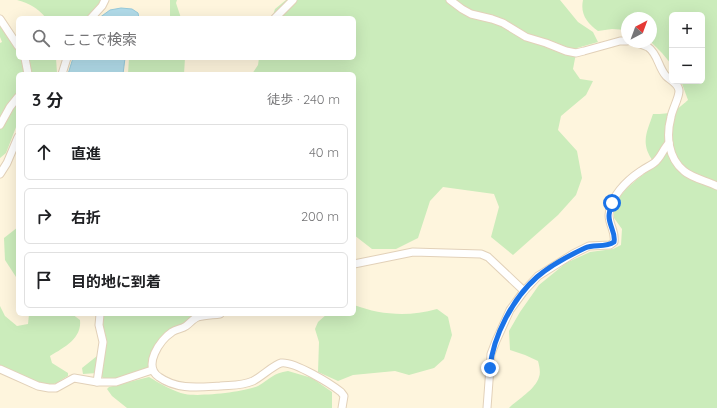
<!DOCTYPE html>
<html lang="ja">
<meta charset="utf-8">
<style>
body{margin:0;font-family:Quicksand,"Noto Sans JP",sans-serif;background:#f2f2f2;color:#202124}
.controls{position:absolute;right:12px;top:12px;display:grid;overflow:hidden;border-radius:6px;box-shadow:0 4px 16px #0002}
.controls button{width:36px;height:36px;display:grid;place-items:center;padding:0;border:0;border-bottom:1px solid #e0e0e0;background:#fff;color:#202124;font:20px sans-serif}
.compass{position:absolute;left:621px;top:12px;width:36px;height:36px;border-radius:50%;background:#fff;box-shadow:0 4px 16px #0002;rotate:41deg}
.stop{position:absolute;width:12px;height:12px;margin:-9px;border:3px solid #1a73e8;border-radius:50%;background:#fff}
.stop.end{background:#1a73e8;border-color:#fff;box-shadow:0 1px 4px #0008}
.list{margin:0;padding:0;list-style:none}
h2{display:flex;justify-content:space-between;align-items:center;height:52px;margin:0;padding:0 16px;font-size:17px}
h2 small{font-size:13px;font-weight:400;color:#757577}
.list li{display:grid;grid-template-columns:26px 1fr auto;gap:12px;align-items:center;box-sizing:border-box;height:56px;margin:0 8px 8px;padding:0 8px;border:1px solid #e0e0e0;border-radius:6px}
.list b{display:block;font-size:15px;white-space:nowrap}
.list em{font-size:13px;font-style:normal;color:#757577}
.icon{flex:none;width:22px;height:22px;fill:none;stroke:currentColor;stroke-width:2;stroke-linecap:round;stroke-linejoin:round}
.map{position:relative;flex:none;width:717px;height:408px;overflow:hidden}
.search{position:absolute;background:#fff;box-shadow:0 4px 16px #0002;left:16px;top:16px;width:340px;height:44px;display:flex;align-items:center;gap:10px;box-sizing:border-box;padding:0 14px;border-radius:6px;color:#757577;font-size:15px}
.panel{position:absolute;background:#fff;box-shadow:0 4px 16px #0002;left:16px;top:72px;width:340px;height:244px;border-radius:6px}
.map>svg:first-child{display:block}
</style>
<div class="map">
<svg width="717" height="408" viewBox="0 0 717 408">
<rect width="100%" height="100%" fill="#fef5dd"/>
<!-- green -->
<g fill="#cbecbb">
<path d="M 17,0 L 102,0 L 95,11 L 87,18 L 46,18 C 38,8 29,3 17,0 Z"/>
<polygon points="170,0 177,0 176,3 181,18 170,18"/>
<polygon points="286,0 560,0 578,22 593,32 598,42 577,48 573,69 580,79 593,81 586,95 561,116 558,130 577,151 582,178 576,195 558,215 513,255 491,237 499,207 494,194 443,187 430,201 418,238 396,249 372,249 354,235 354,74 252,74 258,65 259,58 354,58 354,18 272,18 275,9"/>
<path d="M 583,0 L 717,0 L 717,408 L 509,408 C 518,399 535,390 539,377 C 541,372 539,365 538,361 L 525,355 L 510,350 L 509,331 L 520,312 L 539,285 L 566,263 L 590,252 L 613,249 L 621,245 L 622,229 L 614,218 C 614,214 614,209 615,205 C 621,191 638,178 651,169 L 653,161 C 640,143 647,132 653,114 C 673,114 674,112 688,100 L 681,81 L 702,81 L 702,15 L 672,15 L 672,65 L 662,53 L 651,42 L 651,18 L 627,18 L 627,30 L 612,29 L 598,31 C 587,23 580,14 583,0 Z"/>
<polygon points="0,20 14,38 18,35 18,58 56,58 57,73 56,74 18,74 18,122 6,153 0,158 0,43 2,42 0,37"/>
<polygon points="129,58 185,58 184,74 128,74"/>
<polygon points="18,227 18,280 5,260 4,238"/>
<path d="M 354,305 C 381,315 408,317 437,309 L 448,317 L 452,335 L 444,359 L 434,368 L 409,375 L 395,371 L 353,375 L 338,381 L 318,372 L 319,342 L 315,329 L 318,322 L 327,314 L 354,314 Z"/>
<path d="M 0,306 L 5,316 L 17,326 L 28,324 L 29,314 L 72,314 L 80,320 C 82,338 65,347 50,356 L 52,363 L 68,373 L 68,376 C 64,378 60,381 57,383 C 42,389 13,372 0,365 Z"/>
<polygon points="95,314 200,314 182,326 169,331 149,359 149,369 107,381 97,373 83,374 82,368 97,356 104,346 102,318"/>
<path d="M 288,371 L 312,378 L 332,392 L 332,408 L 127,408 L 112,396 L 107,389 L 109,387 L 149,377 C 159,383 174,392 185,394 C 199,397 246,392 258,386 C 270,379 273,373 288,371 Z"/>
</g>
<!-- water -->
<g fill="#b1dbe9" stroke="#96cadb">
<polygon points="121,8 132,9 138,13 139,18 99,18 110,10"/>
<polygon points="73,58 125,58 123,74 68,74"/>
</g>
<g fill="none" stroke-linecap="round" stroke-linejoin="round">
<!-- street casing -->
<g stroke="#e2d1b9" stroke-width="9">
<g id="street">
<polyline points="450,0 462,9 471,14 492,19 503,23 526,37 546,43 566,51 576,53 584,51 620,41 627,41"/>
<polyline points="91,18 102,6 105,0"/>
<polyline points="275,18 293,0"/>
<polyline points="0,19 18,46"/>
<path d="M 633,42 C 638,43 644,45 648,47 C 658,54 658,67 666,76 C 670,80 679,84 679,91 C 679,98 672,110 671,117 C 666,136 668,158 684,171 C 692,178 707,181 717,186"/>
<polyline points="25,58 28,74"/>
<polyline points="62,74 67,58"/>
<polyline points="0,125 10,107 18,97"/>
<polyline points="0,174 7,163 18,137"/>
<polyline points="354,264 413,252 481,254 488,257 524,291"/>
<path d="M 220,314 C 213,315 205,315 198,317 C 194,318 190,323 186,326 C 182,329 176,329 172,332 C 160,340 142,366 159,377 C 177,390 199,387 220,386 C 232,385 242,386 253,381 C 261,377 275,364 281,363 C 294,361 331,384 341,392 L 344,396 L 342,408"/>
<polyline points="0,369 38,386 49,388 56,388 74,378 97,382 116,382 152,370"/>
<polyline points="97,382 103,342 99,325 100,314"/>
<path d="M 487,408 L 491,354 L 496,341 L 510,310 L 524,291 L 538,276 L 573,254 L 589,246 L 610,245 L 614,242 C 616,232 609,225 609,215 C 610,197 626,181 641,171 C 645,168 650,166 654,163 C 661,158 663,149 669,143"/>
</g>
</g>
<!-- street -->
<use href="#street" stroke="#fff" stroke-width="7"/>
</g>
<g fill="none" stroke-linecap="round" stroke-linejoin="round">
<!-- route -->
<path stroke="#1a73e8" stroke-width="5" d="M 490,368 C 493,336 513,298 537,277 C 551,265 568,256 585,248 C 594,244 605,248 614,242 C 616,233 609,226 609,216 C 609,212 611,207 612,203"/>
</g>
</svg>
<div class="controls">
<button>+</button>
<button>−</button>
</div>
<svg class="compass" viewBox="-18 -18 36 36"><path d="M0-13l5 13h-10z" fill="#e53935"/><path d="M0 13l5-13h-10z" fill="#757577"/></svg>
<div class="stop" style="left:612px;top:203px"></div>
<div class="stop end" style="left:490px;top:368px"></div>
<div class="search"><svg class="icon" aria-label="search" viewBox="0 0 24 24"><circle cx="10" cy="10" r="6"/><path d="M15 15l6 6"/></svg>ここで検索</div>
<section class="panel">
<h2>3 分<small>徒歩 · 240 m</small></h2>
<ul class="list">
<li><svg class="icon" aria-label="ahead" viewBox="0 0 24 24"><path d="M12 20V5M6 11l6-6 6 6"/></svg><div><b>直進</b></div><em>40 m</em></li>
<li><svg class="icon" aria-label="right" viewBox="0 0 24 24"><path d="M7 20v-9h11M14 6l5 5-5 5"/></svg><div><b>右折</b></div><em>200 m</em></li>
<li><svg class="icon" aria-label="arrive" viewBox="0 0 24 24"><path d="M6 21V4h12l-3 4 3 4H6"/></svg><div><b>目的地に到着</b></div></li>
</ul>
</section>
</div>
